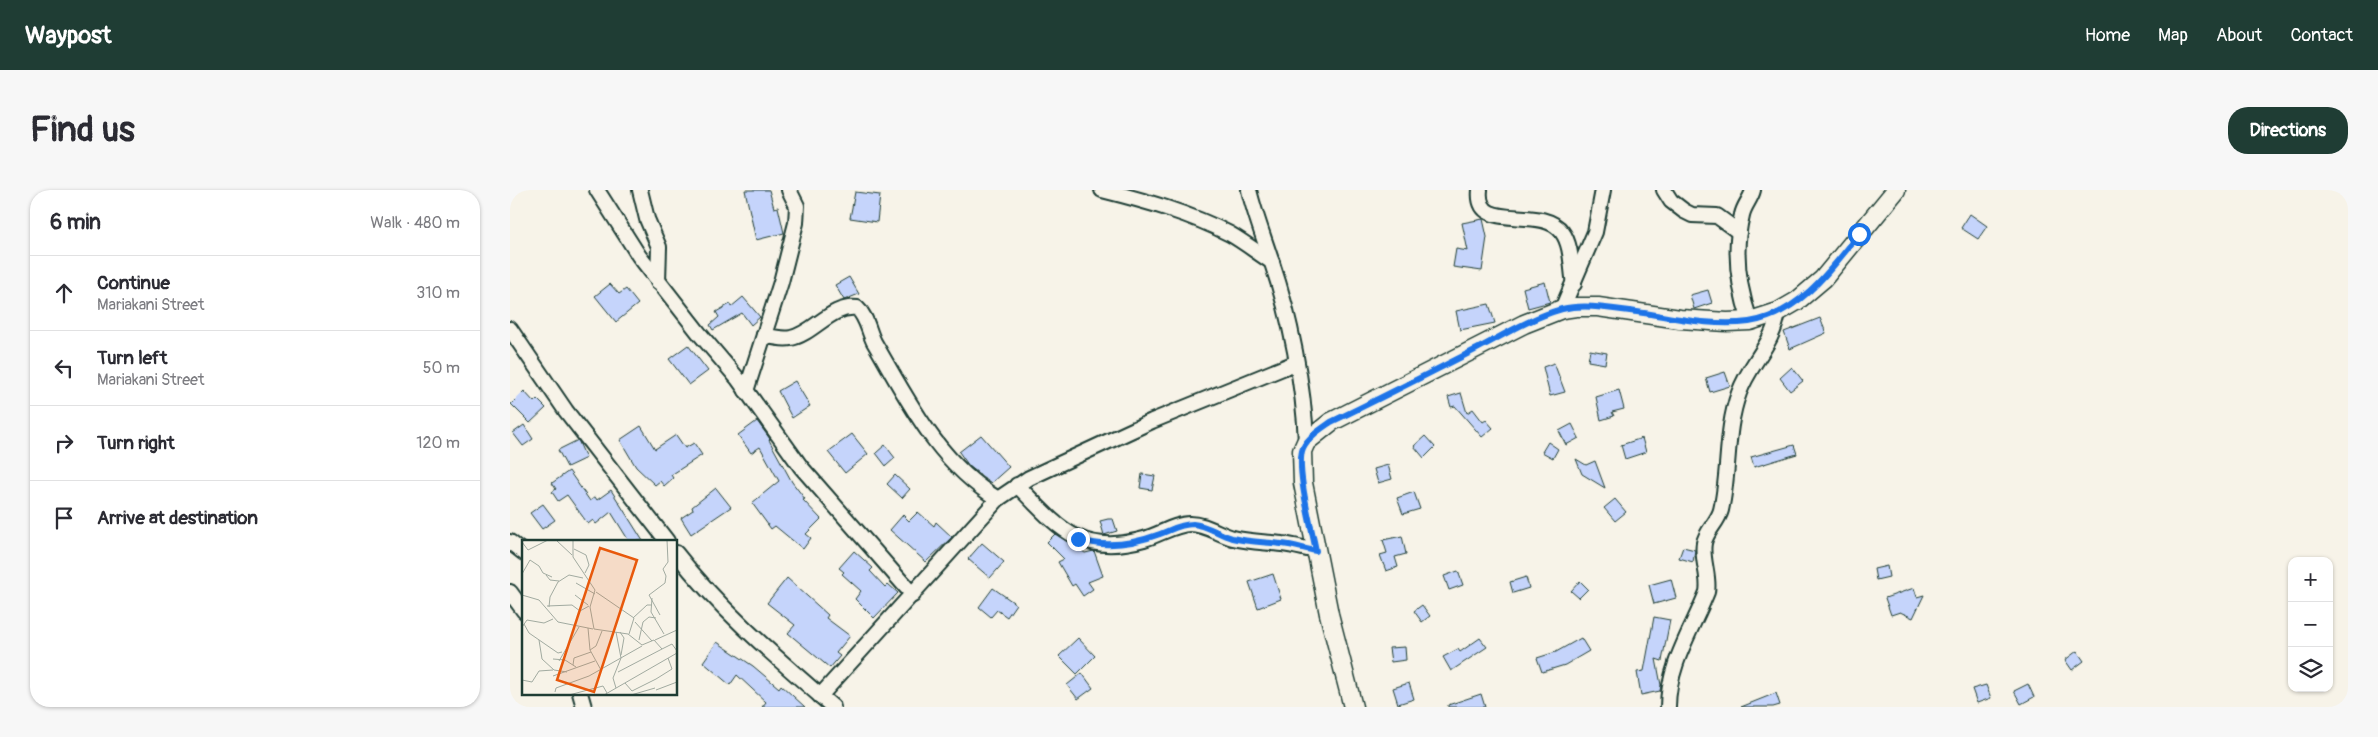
<!DOCTYPE html>
<meta charset="utf-8">
<style>
body{margin:0;font-family:Pangolin,sans-serif;background:#f7f7f7;color:#2b2b33}
.controls{position:absolute;right:15px;bottom:15px;display:grid;overflow:hidden;border-radius:10px;box-shadow:0 1px 4px #0004}
.controls button{width:45px;height:45px;display:grid;place-items:center;padding:0;border:0;border-bottom:1px solid #e1e1e2;background:#fff;color:#2b2b33;font:25px sans-serif}
.stop{position:absolute;width:15px;height:15px;margin:-11px;border:4px solid #1a73e8;border-radius:50%;background:#fff}
.stop.end{background:#1a73e8;border-color:#fff;box-shadow:0 1px 5px #0008}
.list{margin:0;padding:0;list-style:none}
h2{display:flex;justify-content:space-between;align-items:center;height:65px;margin:0;padding:0 20px;font-size:21px}
h2 small{font-size:16px;font-weight:400;color:#7c7c81}
.list li{display:grid;grid-template-columns:32px 1fr auto;gap:15px;align-items:center;box-sizing:border-box;height:75px;padding:0 20px;border-top:1px solid #e1e1e2}
.list b{display:block;font-size:19px;white-space:nowrap}
.list p{margin:0;font-size:16px;white-space:nowrap;color:#7c7c81}
.list em{font-size:16px;font-style:normal;color:#7c7c81}
.icon{flex:none;width:28px;height:28px;fill:none;stroke:currentColor;stroke-width:2;stroke-linecap:round;stroke-linejoin:round}
.map{position:relative;flex:none;width:1838px;height:517px;overflow:hidden;border-radius:20px}
header{display:flex;align-items:center;gap:30px;box-sizing:border-box;height:70px;padding:0 25px;background:#1f3d34;color:#fff}
header strong{font-size:24px}
nav{display:flex;gap:28px;margin-inline-start:auto;font-size:18px}
.intro{display:flex;align-items:center;justify-content:space-between;box-sizing:border-box;height:120px;padding:0 30px}
h1{margin:0;font-size:35px}
.button{padding:12px 22px;border-radius:20px;background:#1f3d34;color:#fff;font-size:18px;font-weight:700}
main{display:flex;gap:30px;padding:0 30px}
aside{flex:1;background:#fff;border-radius:20px;box-shadow:0 1px 4px #0004}
.map>svg:first-child{display:block}
</style>
<header>
<strong>Waypost</strong>
<nav><a>Home</a><a>Map</a><a>About</a><a>Contact</a></nav>
</header>
<div class="intro"><h1>Find us</h1><a class="button">Directions</a></div>
<main>
<aside>
<h2>6 min<small>Walk · 480 m</small></h2>
<ul class="list">
<li><svg class="icon" aria-label="ahead" viewBox="0 0 24 24"><path d="M12 20V5M6 11l6-6 6 6"/></svg><div><b>Continue</b><p>Mariakani Street</p></div><em>310 m</em></li>
<li><svg class="icon" aria-label="left" viewBox="0 0 24 24"><path d="M17 20v-9H6M10 6l-5 5 5 5"/></svg><div><b>Turn left</b><p>Mariakani Street</p></div><em>50 m</em></li>
<li><svg class="icon" aria-label="right" viewBox="0 0 24 24"><path d="M7 20v-9h11M14 6l5 5-5 5"/></svg><div><b>Turn right</b></div><em>120 m</em></li>
<li><svg class="icon" aria-label="arrive" viewBox="0 0 24 24"><path d="M6 21V4h12l-3 4 3 4H6"/></svg><div><b>Arrive at destination</b></div></li>
</ul>
</aside>
<div class="map">
<svg width="1838" height="517" viewBox="0 0 1838 517">
<rect width="100%" height="100%" fill="#f7f3e8"/>
<filter id="ink" filterUnits="userSpaceOnUse"><feTurbulence type="fractalNoise" baseFrequency=".02" numOctaves="2"/><feDisplacementMap in="SourceGraphic" scale="10" xChannelSelector="R" yChannelSelector="G"/><feConvolveMatrix kernelMatrix="1 2 1 2 8 2 1 2 1" color-interpolation-filters="sRGB"/></filter>
<g filter="url(#ink)">
<!-- building -->
<g fill="#c5d4fb" stroke="#1f3d34">
<polygon points="235,0 259,0 264,18 268,17 274,43 246,50"/>
<polygon points="345,2 370,5 367,32 340,28"/>
<polygon points="1460,24 1477,36 1468,49 1451,38"/>
<polygon points="973,29 977,47 972,81 943,77 946,59 958,61 952,33"/>
<polygon points="339,87 349,104 334,110 325,95"/>
<polygon points="1035,92 1040,112 1018,118 1013,98"/>
<polygon points="100,94 109,104 116,99 128,114 106,132 85,106"/>
<polygon points="1198,100 1202,113 1184,119 1180,105"/>
<polygon points="233,107 250,127 241,135 232,123 203,140 200,135 209,127 206,122 220,114 221,117"/>
<polygon points="979,114 985,133 950,140 946,121"/>
<polygon points="1310,128 1316,143 1280,159 1274,142"/>
<polygon points="178,155 198,181 179,195 159,169"/>
<polygon points="1080,160 1097,163 1095,174 1078,171"/>
<polygon points="1044,173 1055,202 1040,206 1033,177"/>
<polygon points="1282,177 1293,191 1280,201 1270,188"/>
<polygon points="1215,182 1220,196 1200,202 1196,188"/>
<polygon points="285,191 300,216 282,228 268,201"/>
<polygon points="1109,200 1114,219 1102,222 1104,226 1091,230 1086,207"/>
<polygon points="14,201 24,212 27,209 36,218 20,233 1,214"/>
<polygon points="951,203 957,223 963,219 973,232 976,230 983,238 972,247 945,216 941,217 938,207"/>
<polygon points="247,231 260,249 259,250 282,292 295,309 293,310 311,329 296,344 301,348 293,359 265,336 261,339 242,313 269,291 250,257 241,263 228,245"/>
<polygon points="1062,234 1069,248 1056,255 1049,241"/>
<polygon points="14,235 23,249 13,256 3,243"/>
<polygon points="131,236 145,259 166,245 175,258 184,253 192,265 161,285 163,288 154,296 150,291 145,295 126,277 110,250"/>
<polygon points="342,244 358,264 335,283 318,262"/>
<polygon points="471,245 499,277 481,293 459,276 449,262"/>
<polygon points="915,246 925,257 914,268 904,256"/>
<polygon points="1132,248 1136,262 1115,269 1111,255"/>
<polygon points="68,250 76,268 57,277 48,260"/>
<polygon points="1038,252 1048,259 1043,268 1032,262"/>
<polygon points="375,255 385,268 376,276 366,263"/>
<polygon points="1284,255 1287,264 1244,277 1241,267"/>
<polygon points="1066,269 1076,275 1085,271 1095,298 1072,284"/>
<polygon points="878,275 882,289 868,293 864,279"/>
<polygon points="59,281 80,311 85,307 87,310 101,300 133,351 119,351 101,322 86,334 83,330 78,334 57,305 48,311 42,302 46,299 42,293"/>
<polygon points="632,284 645,286 642,300 630,298"/>
<polygon points="385,285 400,299 392,308 377,294"/>
<polygon points="206,298 221,317 181,344 171,328 183,320 182,317"/>
<polygon points="904,302 910,319 893,324 887,308"/>
<polygon points="1105,309 1116,322 1105,331 1094,318"/>
<polygon points="33,314 45,330 32,339 20,323"/>
<polygon points="408,322 424,336 426,332 442,347 416,372 380,340 393,325 399,331"/>
<polygon points="598,329 603,329 607,341 594,345 590,331"/>
<polygon points="545,344 575,363 584,361 593,386 578,392 583,399 573,406 565,394 562,396 548,372 554,369 537,352"/>
<polygon points="892,346 896,364 885,367 888,377 876,381 870,365 877,363 873,350"/>
<polygon points="472,353 494,372 480,388 458,369"/>
<polygon points="1173,357 1185,360 1183,372 1169,368"/>
<polygon points="344,361 363,378 360,381 375,397 378,394 388,403 364,428 345,409 351,401 332,384 334,382 329,378"/>
<polygon points="1377,376 1379,387 1366,390 1364,379"/>
<polygon points="948,381 953,395 939,400 934,386"/>
<polygon points="763,384 771,409 748,418 739,392"/>
<polygon points="1016,387 1019,398 1003,403 1000,392"/>
<polygon points="277,388 318,425 316,428 340,446 326,463 330,466 320,478 278,443 285,435 257,413"/>
<polygon points="1161,389 1166,408 1144,414 1139,395"/>
<polygon points="1070,391 1078,399 1069,408 1061,401"/>
<polygon points="483,398 506,414 497,427 487,420 481,427 469,417"/>
<polygon points="1404,398 1407,407 1414,405 1403,428 1390,422 1381,425 1375,408"/>
<polygon points="912,415 920,426 912,432 904,421"/>
<polygon points="1144,427 1160,430 1152,471 1146,469 1151,495 1150,501 1131,505 1127,482 1134,481"/>
<polygon points="568,448 585,466 567,484 549,466"/>
<polygon points="970,448 977,457 941,481 933,467 948,459 950,462"/>
<polygon points="1071,448 1079,461 1055,475 1032,482 1027,468 1046,462"/>
<polygon points="207,452 243,476 269,498 271,495 295,517 252,517 256,512 227,485 220,495 193,472"/>
<polygon points="895,457 896,470 881,472 879,458"/>
<polygon points="1567,461 1574,471 1562,480 1555,470"/>
<polygon points="572,483 583,498 568,509 557,495"/>
<polygon points="899,493 904,509 888,514 883,498"/>
<polygon points="1518,494 1524,507 1511,514 1504,501"/>
<polygon points="1476,495 1481,508 1467,513 1462,499"/>
<polygon points="1266,503 1270,515 1263,517 1231,517"/>
<polygon points="971,504 975,517 938,517 938,515"/>
</g>
<g fill="none" stroke-linecap="round" stroke-linejoin="round">
<!-- minor casing -->
<g stroke="#1f3d34" stroke-width="18">
<g id="minor">
<polyline points="87,0 129,66 189,143 228,189 291,277 403,405"/>
<polyline points="130,0 137,29 149,57 148,92"/>
<path d="M 592,0 C 636,11 679,23 720,44 C 734,52 748,63 762,72"/>
<path d="M 739,0 C 745,25 754,48 762,73 C 780,126 794,196 796,252"/>
<path d="M 970,0 C 965,45 1031,13 1052,42 C 1062,55 1061,78 1064,94"/>
<polyline points="1154,0 1161,11 1174,21 1182,25 1207,26 1229,42"/>
<polyline points="1052,119 1085,42 1093,0"/>
<path d="M 1240,131 C 1228,96 1223,61 1232,25 C 1234,15 1241,9 1243,0"/>
<polyline points="0,139 56,221 157,351"/>
<path d="M 254,145 C 262,147 272,150 281,148 C 303,144 322,114 347,118 C 357,127 358,140 364,152 C 398,210 428,273 488,309"/>
<polyline points="236,201 271,92 286,33 287,16 279,0"/>
<path d="M 507,295 C 548,337 570,367 634,349 C 649,345 665,334 680,334 C 696,334 708,344 723,348 C 739,352 756,352 772,354 C 783,355 795,359 806,361"/>
<polyline points="0,352 14,363"/>
<path d="M 166,363 C 211,421 268,469 323,517"/>
<polyline points="0,402 14,421"/>
<polyline points="70,503 74,517"/>
<polyline points="310,506 488,309 519,288 642,231 785,173"/>
<path d="M 1158,517 C 1158,475 1182,440 1197,402 C 1200,386 1191,369 1194,353 C 1196,341 1208,332 1211,320 C 1220,281 1215,241 1229,203 C 1239,174 1264,154 1268,122"/>
</g>
</g>
<!-- tertiary casing -->
<g stroke="#1f3d34" stroke-width="21">
<polyline id="tertiary" points="843,517 819,424 793,293 792,261 796,252 821,232 1014,134 1052,119 1066,117 1088,117 1170,129 1217,132 1240,131 1268,122 1287,111 1313,89 1386,0"/>
</g>
<!-- minor -->
<use href="#minor" stroke="#f7f3e8" stroke-width="14"/>
<!-- tertiary -->
<use href="#tertiary" stroke="#f7f3e8" stroke-width="18"/>
</g>
</g>
<g fill="none" stroke-linecap="round" stroke-linejoin="round" filter="url(#ink)">
<!-- route -->
<path stroke="#1a73e8" stroke-width="6" d="M 568,349 C 595,359 623,354 650,344 C 661,340 670,334 683,334 C 697,335 708,344 722,348 C 738,352 755,352 772,354 C 783,355 795,359 806,361 C 802,339 785,277 793,258 C 798,247 811,239 821,232 C 869,209 916,185 963,161 C 992,146 1020,128 1052,119 C 1075,113 1103,119 1127,122 C 1163,127 1202,137 1239,132 C 1288,125 1321,80 1349,44"/>
</g>
<!-- overview -->
<g transform="translate(12 350)">
<rect width="155" height="155" fill="#f7f3e8"/>
<path fill="none" stroke="#a1aaa0" stroke-width="1" d="M 34,0 L 50,15M 51,0 L 51,17 L 73,50 L 68,67 L 72,89 L 106,94 L 120,105 L 132,100 L 140,109 L 150,104 L 155,111M 0,2 L 6,10 L 26,0M 52,9 L 64,15 L 67,25 L 63,33M 0,34 L 8,20 L 17,26 L 21,33 L 30,37M 24,35 L 28,40 L 37,41M 54,43 L 73,54M 74,52 L 112,78 L 107,94M 0,55 L 17,60 L 36,82 L 71,89M 53,55 L 66,65M 130,58 L 129,72 L 142,94M 25,66 L 50,65 L 58,71 L 67,66M 27,67 L 28,57 L 36,42 L 47,35 L 61,38M 138,75 L 127,55 L 143,43 L 144,36 L 141,29 L 146,22 L 145,0M 111,78 L 125,65 L 130,65M 113,82 L 130,101M 2,84 L 7,93 L 36,113 L 40,112M 0,87 L 5,80 L 22,83 L 31,79M 66,88 L 68,110 L 79,130M 94,92 L 99,118 L 91,138 L 94,148M 98,92 L 102,98 L 99,115M 17,100 L 20,119 L 32,130 L 45,132M 117,100 L 121,82 L 127,77 L 134,78M 133,100 L 155,90M 68,110 L 74,106 L 80,91M 31,119 L 43,120 L 54,127M 37,121 L 57,87M 51,125 L 52,118 L 69,112M 96,132 L 140,109M 31,136 L 73,121M 0,140 L 10,142 L 17,131 L 31,130M 103,143 L 110,151 L 134,139 L 150,129 L 146,118M 134,150 L 155,142M 33,152 L 34,148 L 67,136 L 120,106M 47,155 L 81,146 L 85,153M 82,155 L 155,113M 109,155 L 133,148"/>
<path fill="#e8590c" fill-opacity="0.15" stroke="#e8590c" stroke-width="2.5" d="M 78,8 L 115,20 L 72,152 L 35,140 Z"/>
<rect width="155" height="155" fill="none" stroke="#1f3d34" stroke-width="2.5"/>
</g>
</svg>
<div class="controls">
<button>+</button>
<button>−</button>
<button><svg class="icon" aria-label="layers" viewBox="0 0 24 24"><path d="M12 4l9 5-9 5-9-5zM3 14l9 5 9-5"/></svg></button>
</div>
<div class="stop" style="left:1349px;top:44px"></div>
<div class="stop end" style="left:568px;top:349px"></div>
</div>
</main>
